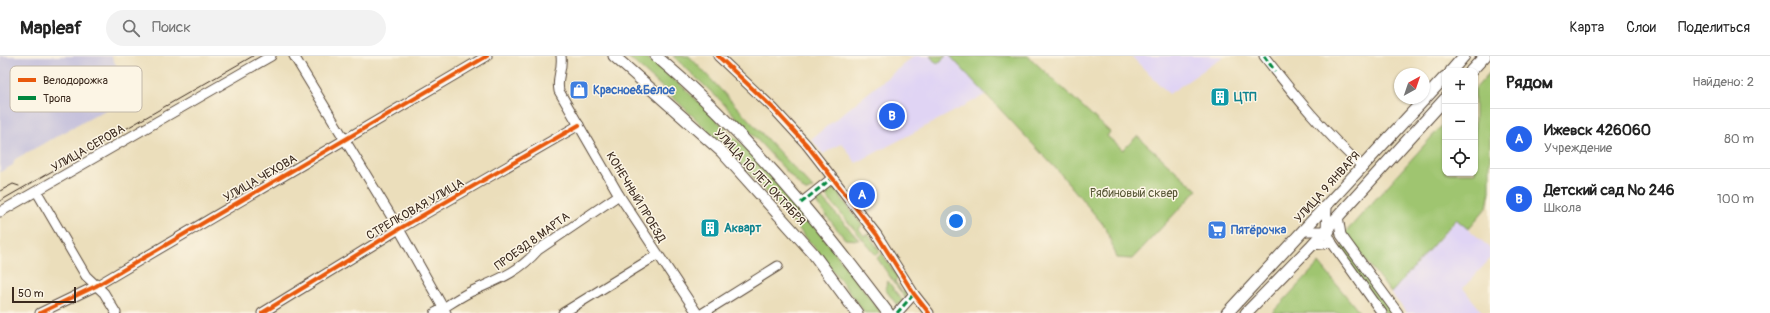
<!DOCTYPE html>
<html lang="ru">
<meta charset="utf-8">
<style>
body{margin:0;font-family:Pangolin,sans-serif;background:#f2f2f2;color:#222}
.controls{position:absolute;right:12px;top:12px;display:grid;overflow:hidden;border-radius:8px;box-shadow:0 1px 3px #0004}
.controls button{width:36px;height:36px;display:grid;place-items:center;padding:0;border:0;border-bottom:1px solid #e0e0e0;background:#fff;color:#222;font:20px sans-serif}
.compass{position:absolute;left:1394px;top:12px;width:36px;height:36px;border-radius:50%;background:#fff;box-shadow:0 1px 3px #0004;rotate:40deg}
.scale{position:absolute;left:12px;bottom:10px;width:64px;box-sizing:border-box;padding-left:4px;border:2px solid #3b2a1e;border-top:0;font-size:11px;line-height:14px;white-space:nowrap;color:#3b2a1e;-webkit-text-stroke:3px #fcf5e5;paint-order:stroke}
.you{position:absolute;left:956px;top:165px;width:14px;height:14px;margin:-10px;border:3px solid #fff;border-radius:50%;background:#1a73e8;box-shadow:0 0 0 6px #1a73e833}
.badge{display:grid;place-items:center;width:26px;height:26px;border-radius:50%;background:#2563eb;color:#fff;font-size:13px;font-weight:700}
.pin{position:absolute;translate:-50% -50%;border:2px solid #fff;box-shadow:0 1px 4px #0006}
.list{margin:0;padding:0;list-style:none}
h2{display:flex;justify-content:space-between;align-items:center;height:52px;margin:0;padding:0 16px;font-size:17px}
h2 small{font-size:13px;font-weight:400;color:#767676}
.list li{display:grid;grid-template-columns:26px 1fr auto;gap:12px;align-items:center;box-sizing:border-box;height:60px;padding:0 16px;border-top:1px solid #e0e0e0}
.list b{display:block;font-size:15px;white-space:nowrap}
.list p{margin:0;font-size:13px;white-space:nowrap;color:#767676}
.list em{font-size:13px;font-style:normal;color:#767676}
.icon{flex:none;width:22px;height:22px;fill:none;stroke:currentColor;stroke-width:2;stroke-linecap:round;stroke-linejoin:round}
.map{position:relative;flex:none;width:1490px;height:257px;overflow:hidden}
header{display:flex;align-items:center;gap:24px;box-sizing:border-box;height:56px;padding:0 20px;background:#fff;border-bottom:1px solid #e0e0e0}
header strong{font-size:19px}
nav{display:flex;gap:22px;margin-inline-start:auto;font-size:14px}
.search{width:280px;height:36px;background:#f2f2f2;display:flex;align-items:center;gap:10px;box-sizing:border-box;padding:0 14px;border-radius:22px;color:#767676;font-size:15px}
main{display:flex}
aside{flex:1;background:#fff}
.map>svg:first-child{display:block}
</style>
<header>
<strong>Mapleaf</strong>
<div class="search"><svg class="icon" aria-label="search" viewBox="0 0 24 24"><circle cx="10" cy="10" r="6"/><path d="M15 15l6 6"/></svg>Поиск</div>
<nav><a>Карта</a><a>Слои</a><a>Поделиться</a></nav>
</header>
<main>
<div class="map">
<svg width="1490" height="257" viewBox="0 0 1490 257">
<rect width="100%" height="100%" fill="#fcf5e5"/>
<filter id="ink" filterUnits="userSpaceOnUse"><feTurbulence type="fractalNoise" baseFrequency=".025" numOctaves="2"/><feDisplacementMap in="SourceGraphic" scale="8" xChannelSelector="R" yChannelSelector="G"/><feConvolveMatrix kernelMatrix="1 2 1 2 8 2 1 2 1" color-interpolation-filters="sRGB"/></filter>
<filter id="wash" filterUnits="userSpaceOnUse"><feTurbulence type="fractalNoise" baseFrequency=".012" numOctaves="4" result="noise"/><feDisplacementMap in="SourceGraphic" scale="16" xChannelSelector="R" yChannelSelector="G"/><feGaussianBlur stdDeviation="0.9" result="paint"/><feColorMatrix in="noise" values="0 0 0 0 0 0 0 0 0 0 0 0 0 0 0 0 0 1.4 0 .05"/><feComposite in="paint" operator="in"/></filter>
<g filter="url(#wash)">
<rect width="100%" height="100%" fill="#ebdebb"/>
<!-- built -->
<g fill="#e0d4f4">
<polygon points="914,0 930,0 937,7 946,0 950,0 987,38 856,107 842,87 823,98 811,83"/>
<polygon points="1131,0 1224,0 1169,38"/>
<polygon points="1457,163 1490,192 1490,203 1463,232 1483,257 1407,257 1391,237"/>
</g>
<!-- industrial -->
<polygon fill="#c4c0db" points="0,0 111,0 133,39 15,103 13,109 0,116"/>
<!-- green -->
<g fill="#9fc570" stroke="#6d7847">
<path d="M 627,0 L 644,0 L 684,32 L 751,98 L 824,182 L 881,257 L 865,257 C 796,162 716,77 627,0 Z"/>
<polygon points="673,0 689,0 813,132 807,135 805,135 721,45"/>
<polygon points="930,0 946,0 937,8"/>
<polygon points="950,0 1028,0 1110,76 1107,80 1123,94 1137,80 1197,134 1132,203 1117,202 1106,172 1059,116"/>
<polygon points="1490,16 1490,135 1487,151 1468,173 1456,163 1391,237 1345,177 1445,66 1445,117 1475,117 1475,33"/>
<polygon points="831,128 862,169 859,173 864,180 868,178 880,195 876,199 822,135"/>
<polygon points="818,138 859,184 845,183 813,143"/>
<polygon points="1345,189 1395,257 1385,257 1339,193"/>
<polygon points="882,197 898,222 895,225 902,236 905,234 907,239 905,242 877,202"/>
<polygon points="1319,207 1360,257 1272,257"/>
<polygon points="888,225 903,246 900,248 896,248 885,233"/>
</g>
</g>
<g filter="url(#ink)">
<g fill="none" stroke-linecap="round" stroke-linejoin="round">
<!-- minor casing -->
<g stroke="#554536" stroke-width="11">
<g id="minor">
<polyline points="294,0 399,173 446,257"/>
<path d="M 561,0 C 563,14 556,21 559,35 L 619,139 L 697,257"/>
<polyline points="718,0 773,52 806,88 877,179 914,238 929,257"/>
<path d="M 1264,0 C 1295,40 1325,77 1363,111"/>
<polyline points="37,136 86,220 104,237 116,257"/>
<polyline points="801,147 831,123"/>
<polyline points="1327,151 1326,174 1332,187 1382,257"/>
<polyline points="0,156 271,0"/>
<polyline points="1338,160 1341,179 1398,257"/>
<polyline points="1305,175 1330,175"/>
<polyline points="1312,189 1332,187"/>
<polyline points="40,257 96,230 487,0"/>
<polyline points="262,257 399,173 579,69"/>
<path d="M 435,257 C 447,250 458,242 470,236 C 497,224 518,217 538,194 L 619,139"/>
<polyline points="563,257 657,199"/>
<polyline points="703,257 778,210"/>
<polyline points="897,257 914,238"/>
</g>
</g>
<!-- major casing -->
<g stroke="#554536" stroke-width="13">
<g id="major">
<polyline points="614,0 722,96 812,196 857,257"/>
<path d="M 656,0 C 708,44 757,95 801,147 C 832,183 860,220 888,257"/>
<polyline points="1451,15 1464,0"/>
<polyline points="1471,15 1485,0"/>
<polyline points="1227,257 1445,21"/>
<polyline points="1246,257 1312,189 1445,43"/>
</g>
</g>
<!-- minor -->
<use href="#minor" stroke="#fff" stroke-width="9"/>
<!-- major -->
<use href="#major" stroke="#fff" stroke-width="11"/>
<!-- tram -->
<g stroke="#3b2a1e" stroke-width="1">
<polyline points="0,135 13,128 19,130"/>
<polyline points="0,145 253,0"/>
</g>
<!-- quiet -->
<g stroke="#00873e" stroke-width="3" stroke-dasharray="6 3" stroke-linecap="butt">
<polyline points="1264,0 1275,15"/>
<polyline points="801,147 831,123"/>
<polyline points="897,257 914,238"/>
</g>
<!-- cycleway casing -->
<g stroke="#fcf5e5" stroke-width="6">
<g id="cycleway">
<polyline points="718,0 773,52 806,88 877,179 914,238 929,257"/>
<polyline points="40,257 96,230 487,0"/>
<polyline points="262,257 399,173 579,69"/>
</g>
</g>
<!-- cycleway -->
<use href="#cycleway" stroke="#e8590c" stroke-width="4"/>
</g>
</g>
<!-- icons -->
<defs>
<g id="shop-square" transform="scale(1)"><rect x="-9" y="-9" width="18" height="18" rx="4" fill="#3f7fe0" stroke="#fcf5e5"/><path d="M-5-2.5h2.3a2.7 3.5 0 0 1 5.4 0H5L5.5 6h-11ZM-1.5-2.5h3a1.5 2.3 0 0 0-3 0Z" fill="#fff"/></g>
<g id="building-square" transform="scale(1)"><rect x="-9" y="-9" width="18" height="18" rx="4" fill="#0f9aa8" stroke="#fcf5e5"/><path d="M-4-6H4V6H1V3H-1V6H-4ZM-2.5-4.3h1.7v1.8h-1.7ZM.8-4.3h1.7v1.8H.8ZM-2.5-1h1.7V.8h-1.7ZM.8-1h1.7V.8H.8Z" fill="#fff"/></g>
<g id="supermarket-square" transform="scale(1)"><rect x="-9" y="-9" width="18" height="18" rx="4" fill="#3f7fe0" stroke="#fcf5e5"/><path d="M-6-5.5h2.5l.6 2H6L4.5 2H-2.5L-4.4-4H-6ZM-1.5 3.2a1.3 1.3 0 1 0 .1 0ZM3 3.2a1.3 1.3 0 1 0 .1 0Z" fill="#fff"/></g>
</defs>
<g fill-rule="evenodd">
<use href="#shop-square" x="579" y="34"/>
<use href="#building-square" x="1220" y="41"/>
<use href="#building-square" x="710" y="172"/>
<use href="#supermarket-square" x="1217" y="174"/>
</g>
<g text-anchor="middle" stroke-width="3" stroke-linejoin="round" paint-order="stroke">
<!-- shop labels -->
<g font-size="12" font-weight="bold" fill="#366cbe" stroke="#fcf5e5" text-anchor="start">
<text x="593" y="38">Красное&amp;Белое</text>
<text x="1231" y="178">Пятёрочка</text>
</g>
<!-- culture labels -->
<g font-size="12" font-weight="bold" fill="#0d838f" stroke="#fcf5e5" text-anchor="start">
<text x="1234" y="45">ЦТП</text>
<text x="724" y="176">Акварт</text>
</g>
<!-- street labels -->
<g font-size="12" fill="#3b2a1e" stroke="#fcf5e5">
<text transform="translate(88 92) rotate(-30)" y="4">УЛИЦА СЕРОВА</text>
<text transform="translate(760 121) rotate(47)" y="4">УЛИЦА 10 ЛЕТ ОКТЯБРЯ</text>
<text transform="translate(260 122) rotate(-30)" y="4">УЛИЦА ЧЕХОВА</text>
<text transform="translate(1327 131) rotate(-48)" y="4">УЛИЦА 9 ЯНВАРЯ</text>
<text transform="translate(636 141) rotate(59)" y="4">КОНЕЧНЫЙ ПРОЕЗД</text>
<text transform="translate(415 153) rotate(-30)" y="4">СТРЕЛКОВАЯ УЛИЦА</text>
<text transform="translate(532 185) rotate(-36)" y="4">ПРОЕЗД 8 МАРТА</text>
</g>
<!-- park labels -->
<g font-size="12" fill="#595837" stroke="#fcf5e5">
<text x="1134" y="141">Рябиновый сквер</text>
</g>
</g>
<!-- legend -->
<rect x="10" y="10" width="132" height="46" rx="6" fill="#fcf5e5" stroke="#c2b8a9" stroke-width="1"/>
<rect x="18" y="22" width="18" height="4" fill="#e8590c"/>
<rect x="18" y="40" width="18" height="4" fill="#00873e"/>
<g font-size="11" fill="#3b2a1e">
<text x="43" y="28">Велодорожка</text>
<text x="43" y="46">Тропа</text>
</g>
</svg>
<div class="controls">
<button>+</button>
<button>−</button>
<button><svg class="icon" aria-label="locate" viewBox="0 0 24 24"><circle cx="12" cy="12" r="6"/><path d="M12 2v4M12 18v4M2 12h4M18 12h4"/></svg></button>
</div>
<svg class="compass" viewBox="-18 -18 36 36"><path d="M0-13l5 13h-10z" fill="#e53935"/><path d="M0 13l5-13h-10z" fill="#767676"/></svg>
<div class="scale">50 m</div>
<div class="you"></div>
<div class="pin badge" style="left:862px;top:139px">A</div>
<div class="pin badge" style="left:892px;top:60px">B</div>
</div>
<aside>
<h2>Рядом<small>Найдено: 2</small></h2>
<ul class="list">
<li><span class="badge">A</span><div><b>Ижевск 426060</b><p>Учреждение</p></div><em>80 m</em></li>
<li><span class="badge">B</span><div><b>Детский сад № 246</b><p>Школа</p></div><em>100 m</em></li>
</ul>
</aside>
</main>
